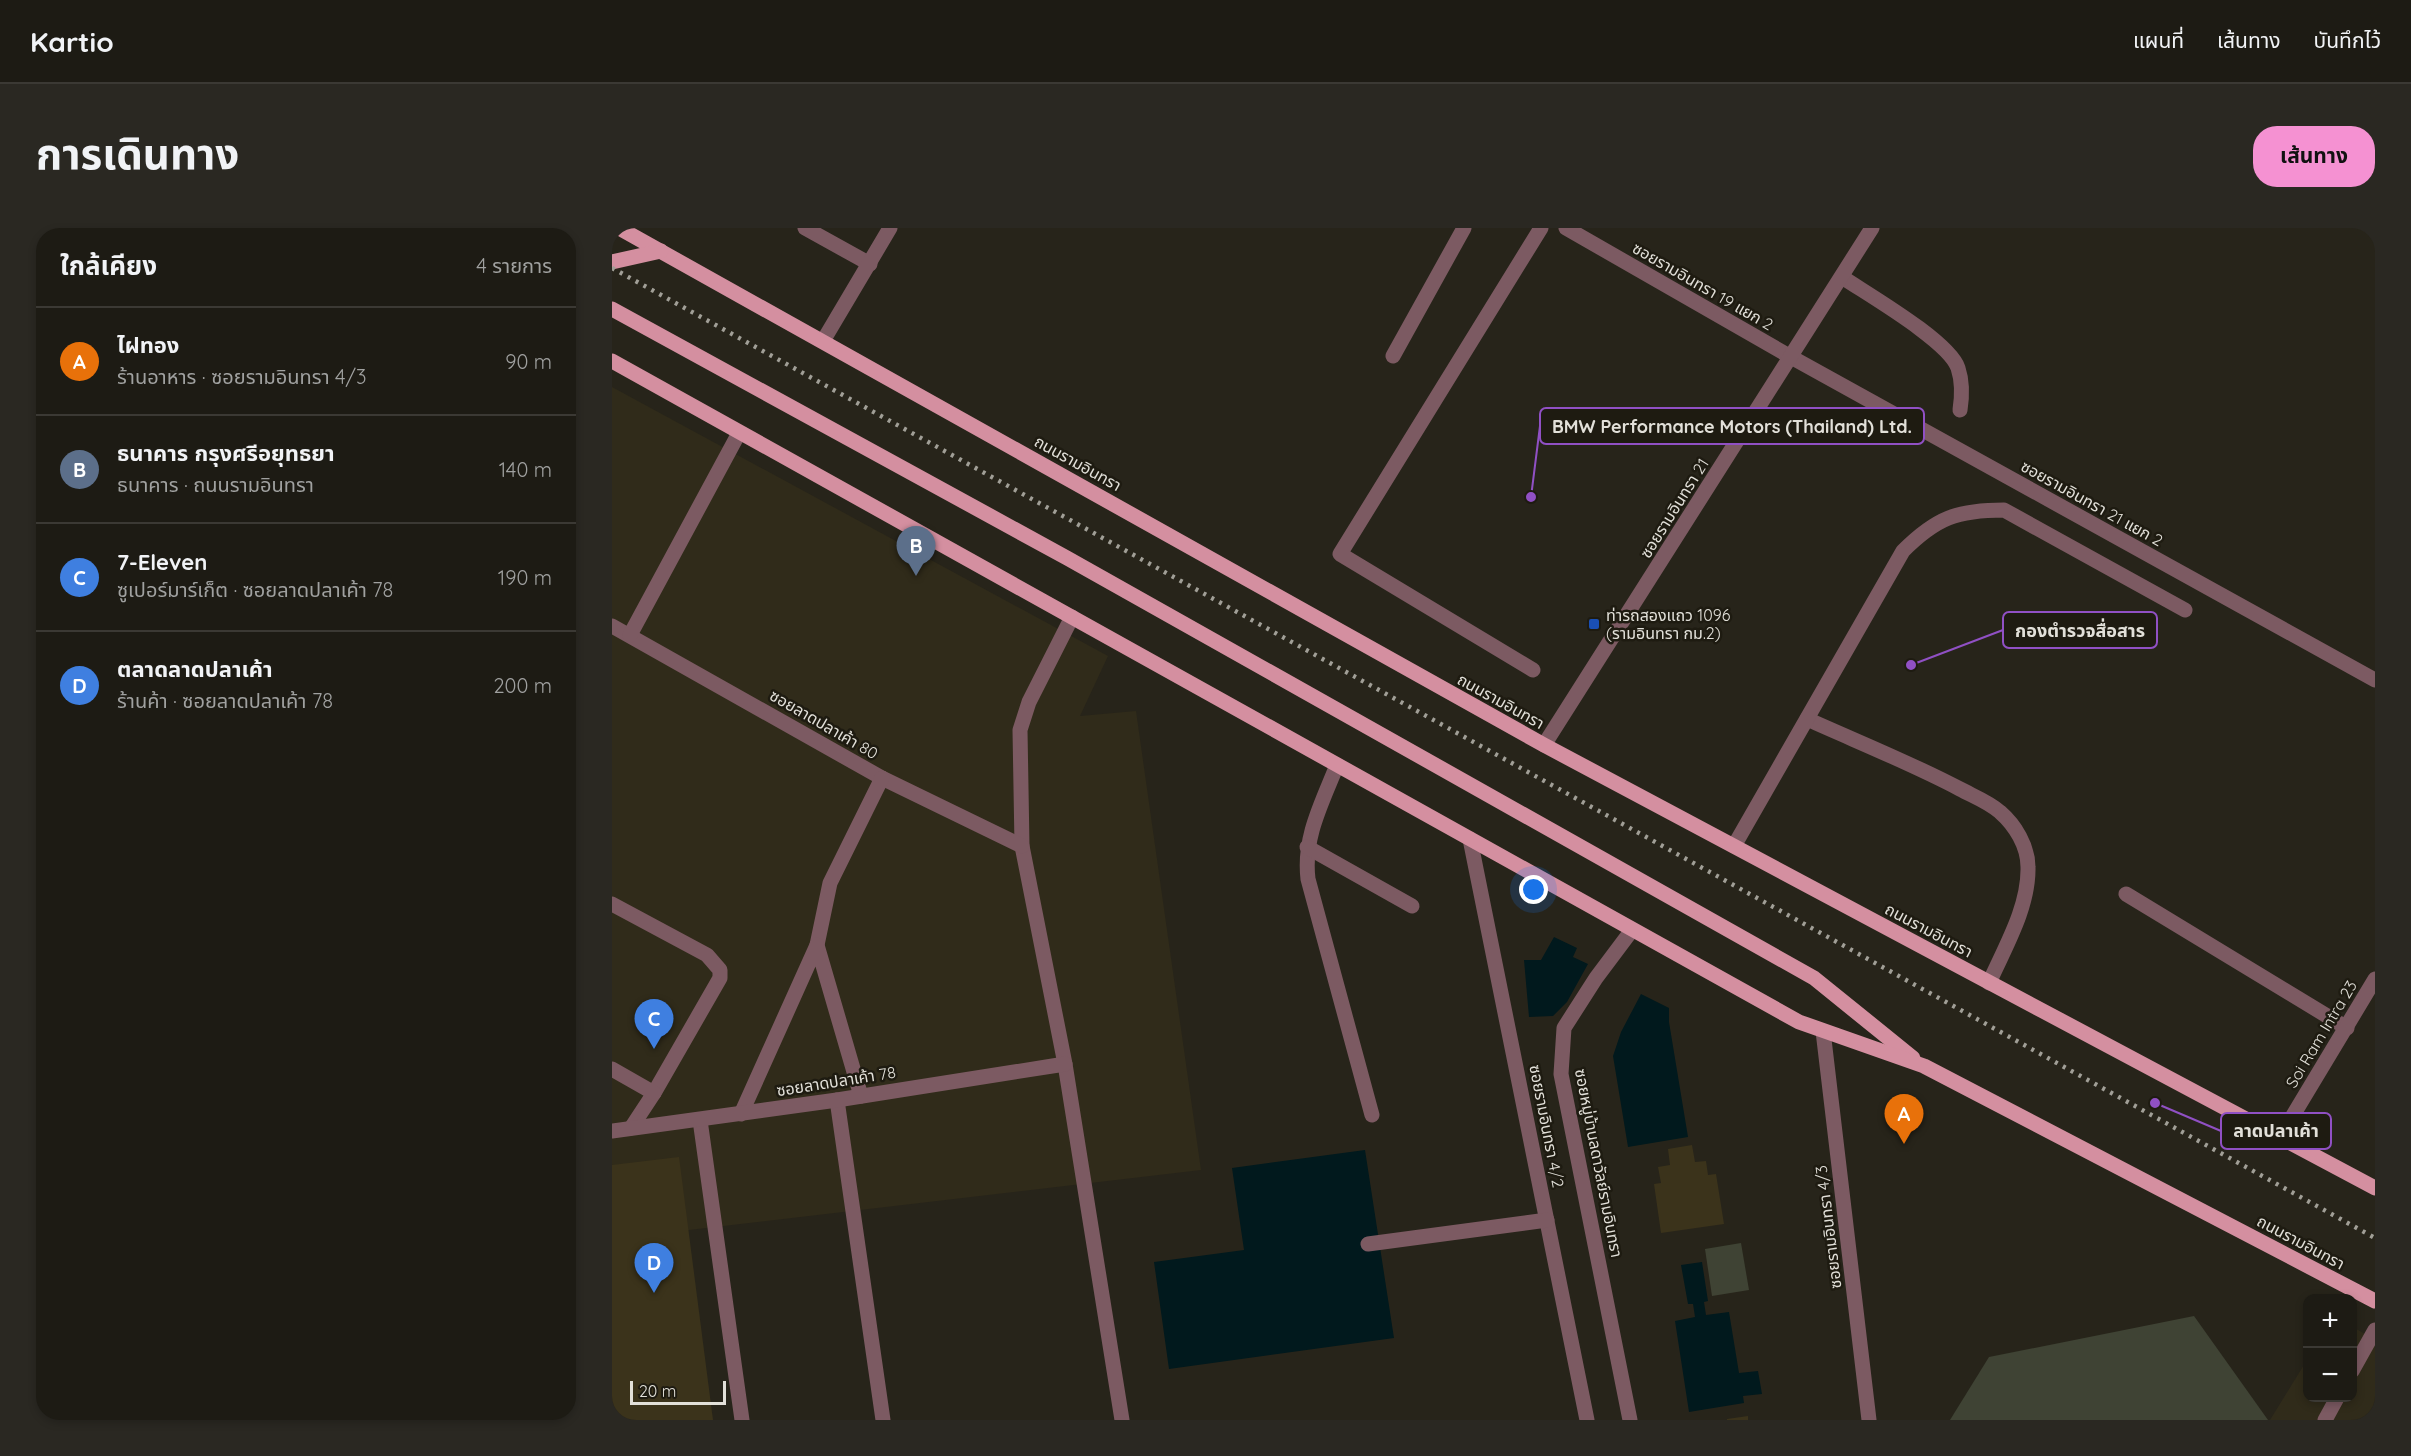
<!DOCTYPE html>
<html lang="th">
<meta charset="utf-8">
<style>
body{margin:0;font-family:Quicksand,"Noto Sans Thai",sans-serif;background:#2a2822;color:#f1f3f6}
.controls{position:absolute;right:18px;bottom:18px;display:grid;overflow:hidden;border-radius:12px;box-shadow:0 3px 9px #0003}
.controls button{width:54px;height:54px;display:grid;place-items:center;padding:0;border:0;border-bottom:2px solid #3b3934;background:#1d1b14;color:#f1f3f6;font:30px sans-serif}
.scale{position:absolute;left:18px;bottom:15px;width:96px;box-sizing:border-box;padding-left:6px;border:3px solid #e2e0d9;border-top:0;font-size:16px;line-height:21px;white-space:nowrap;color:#e2e0d9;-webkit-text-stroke:4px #1e1b11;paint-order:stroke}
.you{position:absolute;left:922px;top:662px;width:21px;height:21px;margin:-15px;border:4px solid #fff;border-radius:50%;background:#1a73e8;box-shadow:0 0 0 9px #1a73e833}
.badge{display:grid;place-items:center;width:39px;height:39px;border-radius:50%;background:#f591d2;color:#fff;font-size:20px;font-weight:700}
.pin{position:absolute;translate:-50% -50px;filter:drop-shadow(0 2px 3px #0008)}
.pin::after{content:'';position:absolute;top:32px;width:21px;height:18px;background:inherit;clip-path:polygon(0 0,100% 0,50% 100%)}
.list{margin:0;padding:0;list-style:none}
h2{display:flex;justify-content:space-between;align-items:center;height:78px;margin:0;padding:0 24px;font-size:26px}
h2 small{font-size:20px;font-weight:400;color:#a0a1a0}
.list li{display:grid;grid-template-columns:39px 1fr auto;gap:18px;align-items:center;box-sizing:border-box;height:108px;padding:0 24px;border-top:2px solid #3b3934}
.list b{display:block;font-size:22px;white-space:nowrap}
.list p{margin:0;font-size:20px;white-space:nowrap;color:#a0a1a0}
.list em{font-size:20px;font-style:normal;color:#a0a1a0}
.map{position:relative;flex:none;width:1763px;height:1192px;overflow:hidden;border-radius:24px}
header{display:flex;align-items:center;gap:36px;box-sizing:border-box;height:84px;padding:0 30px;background:#1d1b14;border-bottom:2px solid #3b3934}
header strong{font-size:28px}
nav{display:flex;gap:33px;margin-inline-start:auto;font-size:21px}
.intro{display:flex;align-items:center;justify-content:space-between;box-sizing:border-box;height:144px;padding:0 36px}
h1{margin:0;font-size:42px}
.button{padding:15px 27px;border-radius:24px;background:#f591d2;color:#111;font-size:21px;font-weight:700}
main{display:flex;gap:36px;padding:0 36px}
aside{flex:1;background:#1d1b14;border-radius:24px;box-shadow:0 3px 9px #0003}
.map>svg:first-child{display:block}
</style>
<header>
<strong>Kartio</strong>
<nav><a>แผนที่</a><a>เส้นทาง</a><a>บันทึกไว้</a></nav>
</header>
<div class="intro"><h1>การเดินทาง</h1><a class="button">เส้นทาง</a></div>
<main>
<aside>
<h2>ใกล้เคียง<small>4 รายการ</small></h2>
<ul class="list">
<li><span class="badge" style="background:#e8710a">A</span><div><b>ไฝทอง</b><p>ร้านอาหาร · ซอยรามอินทรา 4/3</p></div><em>90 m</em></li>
<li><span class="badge" style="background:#5c6f8a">B</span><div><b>ธนาคาร กรุงศรีอยุทธยา</b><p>ธนาคาร · ถนนรามอินทรา</p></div><em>140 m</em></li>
<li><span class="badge" style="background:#3f7fe0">C</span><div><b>7-Eleven</b><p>ซูเปอร์มาร์เก็ต · ซอยลาดปลาเค้า 78</p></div><em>190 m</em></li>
<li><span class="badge" style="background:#3f7fe0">D</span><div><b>ตลาดลาดปลาเค้า</b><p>ร้านค้า · ซอยลาดปลาเค้า 78</p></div><em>200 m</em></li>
</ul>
</aside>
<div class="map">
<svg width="1763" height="1192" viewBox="0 0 1763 1192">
<rect width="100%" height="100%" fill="#27241a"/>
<!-- built -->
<g fill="#302b1a">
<polygon points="0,159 496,428 468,488 524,483 589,942 0,1011"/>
<polygon points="1741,1099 1763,1112 1763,1192 1658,1192 1695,1132 1696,1170 1740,1170"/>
</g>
<!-- green -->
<g fill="#3f4334">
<polygon points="1129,1015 1137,1062 1100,1068 1093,1021"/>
<polygon points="1582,1088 1656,1192 1338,1192 1377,1129"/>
</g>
<!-- water -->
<g fill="#01191d">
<polygon points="942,709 965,720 961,729 976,736 955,774 941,788 917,789 912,732 929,732"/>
<polygon points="1029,766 1057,780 1057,794 1076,909 1016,919 1001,828 1009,804"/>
<polygon points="753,922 782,1110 557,1141 542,1034 632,1022 620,940"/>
<polygon points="1090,1034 1096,1073 1092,1074 1094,1087 1117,1084 1127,1145 1146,1143 1150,1166 1131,1168 1132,1175 1077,1184 1063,1093 1083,1089 1081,1076 1076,1076 1069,1037"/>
</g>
<!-- building -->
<g fill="#3b331b">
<polygon points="1080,917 1083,934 1094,933 1096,947 1104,946 1112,996 1049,1005 1042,956 1049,955 1046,939 1058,937 1056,921"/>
<polygon points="67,929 101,1192 0,1192 0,937"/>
<polygon points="1136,1188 1136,1192 1115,1192 1115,1191"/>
</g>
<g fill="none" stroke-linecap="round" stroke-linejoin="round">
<!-- lane -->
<g stroke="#7c5a62" stroke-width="15">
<polyline points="193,0 258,36"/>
<polyline points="921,442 728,326 929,0"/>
<path d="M 1195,491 C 1246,514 1299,535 1348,561 C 1361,568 1377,574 1388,584 C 1403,597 1416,618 1416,639 C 1417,679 1393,719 1377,755"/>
<path d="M 1122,618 L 1291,323 C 1324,290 1345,282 1392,282 L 1573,382"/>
<polyline points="1740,1143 1763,1102"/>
<polyline points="1713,1192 1725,1170"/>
</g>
<!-- street -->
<g stroke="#7c5a62" stroke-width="15">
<polyline points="954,0 1179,129 1763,452"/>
<path d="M 1230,49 C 1255,66 1337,113 1346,140 C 1350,152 1350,169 1348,182"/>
<polyline points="211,113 278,0"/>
<polyline points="781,128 852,0"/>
<polyline points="460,389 417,474 408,502 410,618 453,836 510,1192"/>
<polyline points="0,398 270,550 410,618"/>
<polyline points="18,407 127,205"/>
<polyline points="932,517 1260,0"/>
<path d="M 725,537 C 710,575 691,609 696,651 L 760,887"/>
<polyline points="858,611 975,1192"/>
<polyline points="695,619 800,678"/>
<polyline points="1514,666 1735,800"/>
<polyline points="0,676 95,727 108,742 108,750 42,865 19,900"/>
<polyline points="205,717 218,655 270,550"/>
<polyline points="1211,803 1257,1192"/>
<polyline points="0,841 42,865"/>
<polyline points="225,872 271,1192"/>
<polyline points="129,886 205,717 249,868"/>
<polyline points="88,892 130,1192"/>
<polyline points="0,903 225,872 453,836"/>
<polyline points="1668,909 1763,751"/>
<polyline points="756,1016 935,992"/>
<polyline points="1018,1192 949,846 952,800 984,750 1020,702"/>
</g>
<!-- primary -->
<g stroke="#d48fa0" stroke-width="15">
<polyline points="7,0 932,517 1763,960"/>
<polyline points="0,34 49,23"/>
<polyline points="0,81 455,330 1202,750 1301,830"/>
<polyline points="0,133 1187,794 1312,838 1763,1073"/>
</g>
<!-- rail -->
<polyline stroke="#a19f97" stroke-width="4.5" stroke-dasharray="3 6" stroke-linecap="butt" points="0,40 1763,1010"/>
</g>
<!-- markers -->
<rect fill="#1a4fb4" stroke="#1e1b11" stroke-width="2" x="976" y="390" width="12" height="12" rx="3"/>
<g text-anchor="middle" stroke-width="5" stroke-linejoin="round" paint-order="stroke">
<!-- street labels -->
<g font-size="16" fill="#e2e0d9" stroke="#1e1b11">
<text transform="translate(1091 58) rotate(30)" y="6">ซอยรามอินทรา 19 แยก 2</text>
<text transform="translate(466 235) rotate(29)" y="6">ถนนรามอินทรา</text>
<text transform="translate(1480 275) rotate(29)" y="6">ซอยรามอินทรา 21 แยก 2</text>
<text transform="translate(1062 280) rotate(-58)" y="6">ซอยรามอินทรา 21</text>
<text transform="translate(889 473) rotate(29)" y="6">ถนนรามอินทรา</text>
<text transform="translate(212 496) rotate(30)" y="6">ซอยลาดปลาเค้า 80</text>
<text transform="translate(1317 702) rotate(28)" y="6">ถนนรามอินทรา</text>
<text transform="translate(1709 806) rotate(-59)" y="6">Soi Ram Intra 23</text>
<text transform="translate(224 853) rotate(-9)" y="6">ซอยลาดปลาเค้า 78</text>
<text transform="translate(935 898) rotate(79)" y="6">ซอยรามอินทรา 4/2</text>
<text transform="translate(987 935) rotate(79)" y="6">ซอยหมู่บ้านลดาวัลย์รามอินทรา</text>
<text transform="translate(1216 999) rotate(-97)" y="6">ซอยรามอินทรา 4/3</text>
<text transform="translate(1689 1014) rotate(28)" y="6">ถนนรามอินทรา</text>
</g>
<!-- poi labels -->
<g font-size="16" fill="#e2e0d9" stroke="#1e1b11" text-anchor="start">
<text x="994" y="393">ท่ารถสองแถว 1096<tspan x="994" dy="18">(รามอินทรา กม.2)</tspan></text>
</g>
</g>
<!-- callouts -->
<path fill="none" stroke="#9050c4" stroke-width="2" d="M919 269L928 198M1299 437L1391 402M1543 875L1609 903"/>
<g fill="#9050c4" stroke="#1e1b11" stroke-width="2">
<circle cx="919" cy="269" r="6"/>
<circle cx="1299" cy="437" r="6"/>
<circle cx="1543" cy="875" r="6"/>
</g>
<g fill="#1e1b11" stroke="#9050c4" stroke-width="2">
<rect x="928" y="180" width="384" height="36" rx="6"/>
<rect x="1391" y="384" width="154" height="36" rx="6"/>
<rect x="1609" y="885" width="110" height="36" rx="6"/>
</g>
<g font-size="18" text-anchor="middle" font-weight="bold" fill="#e2e0d9">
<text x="1120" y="205">BMW Performance Motors (Thailand) Ltd.</text>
<text x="1468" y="409">กองตำรวจสื่อสาร</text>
<text x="1664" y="909">ลาดปลาเค้า</text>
</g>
</svg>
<div class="controls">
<button>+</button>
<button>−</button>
</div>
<div class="scale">20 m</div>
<div class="you"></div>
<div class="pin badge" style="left:1292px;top:916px;background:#e8710a">A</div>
<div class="pin badge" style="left:304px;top:348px;background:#5c6f8a">B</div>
<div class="pin badge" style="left:42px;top:821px;background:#3f7fe0">C</div>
<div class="pin badge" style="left:42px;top:1065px;background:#3f7fe0">D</div>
</div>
</main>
